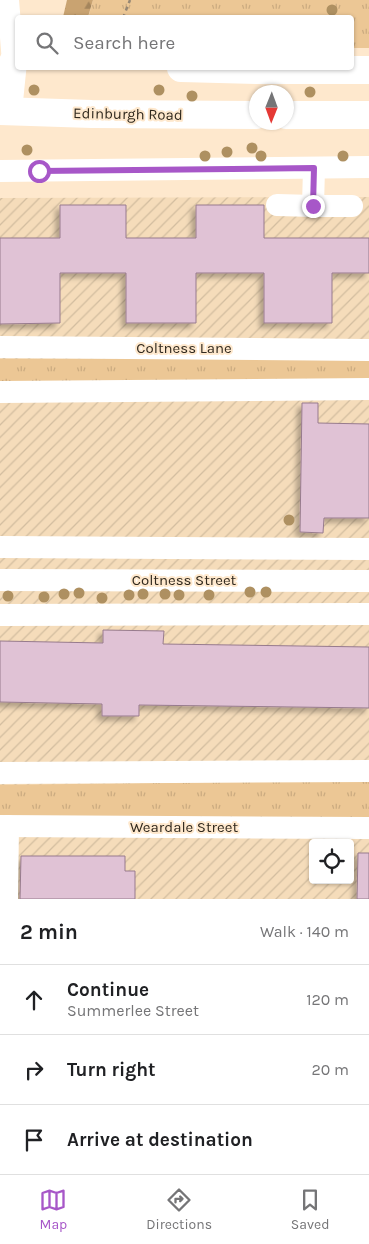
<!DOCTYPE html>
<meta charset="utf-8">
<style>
body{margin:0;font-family:Karla,sans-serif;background:#f2f2f2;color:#202124}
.controls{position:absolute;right:15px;bottom:15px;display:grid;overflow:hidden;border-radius:5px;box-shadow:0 1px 4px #0004}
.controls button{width:45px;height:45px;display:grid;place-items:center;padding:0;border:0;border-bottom:1px solid #e0e0e0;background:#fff;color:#202124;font:25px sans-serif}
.compass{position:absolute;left:249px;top:85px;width:45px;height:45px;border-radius:50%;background:#fff;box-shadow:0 1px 4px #0004;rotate:181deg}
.stop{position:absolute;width:15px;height:15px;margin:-11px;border:4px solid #a757c8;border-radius:50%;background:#fff}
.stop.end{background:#a757c8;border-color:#fff;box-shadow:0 1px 5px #0008}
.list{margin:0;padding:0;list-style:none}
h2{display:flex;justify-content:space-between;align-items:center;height:65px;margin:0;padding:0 20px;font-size:21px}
h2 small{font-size:16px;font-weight:400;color:#757577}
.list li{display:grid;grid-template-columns:32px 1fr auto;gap:15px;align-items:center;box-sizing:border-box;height:70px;padding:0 20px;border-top:1px solid #e0e0e0}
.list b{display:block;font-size:19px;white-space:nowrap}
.list p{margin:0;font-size:16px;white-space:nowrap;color:#757577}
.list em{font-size:16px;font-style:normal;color:#757577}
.icon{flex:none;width:28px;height:28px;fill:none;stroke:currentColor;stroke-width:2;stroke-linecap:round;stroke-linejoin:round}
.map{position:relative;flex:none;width:369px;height:899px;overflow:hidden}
.search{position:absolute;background:#fff;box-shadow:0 1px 4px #0004;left:15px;right:15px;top:15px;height:55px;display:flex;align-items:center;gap:12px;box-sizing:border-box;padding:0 18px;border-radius:5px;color:#757577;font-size:19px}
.sheet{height:275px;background:#fff}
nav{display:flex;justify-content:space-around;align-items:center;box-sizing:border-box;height:70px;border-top:1px solid #e0e0e0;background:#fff;font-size:14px;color:#757577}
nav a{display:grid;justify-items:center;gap:2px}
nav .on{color:#a757c8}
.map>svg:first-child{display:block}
</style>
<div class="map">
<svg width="369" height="899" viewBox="0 0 369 899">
<defs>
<pattern id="industrial-furrows" width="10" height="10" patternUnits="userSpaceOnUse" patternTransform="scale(1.25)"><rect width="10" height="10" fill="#f5dcba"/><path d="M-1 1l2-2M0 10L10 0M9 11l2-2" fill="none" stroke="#d2bd9f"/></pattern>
<pattern id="grass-tufts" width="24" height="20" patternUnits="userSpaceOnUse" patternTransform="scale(1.25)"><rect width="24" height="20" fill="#ecc795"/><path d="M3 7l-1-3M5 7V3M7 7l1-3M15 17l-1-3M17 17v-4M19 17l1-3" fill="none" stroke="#cbab80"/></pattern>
<pattern id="forest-firs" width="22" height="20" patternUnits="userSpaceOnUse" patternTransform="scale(1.25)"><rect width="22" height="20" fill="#c9a371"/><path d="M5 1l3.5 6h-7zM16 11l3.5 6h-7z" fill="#a4855c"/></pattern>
<filter id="shadow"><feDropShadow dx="-4.5" dy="4.5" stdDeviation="2.5" flood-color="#0004"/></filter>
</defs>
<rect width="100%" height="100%" fill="#fee8cd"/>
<!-- industrial -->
<path fill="url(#industrial-furrows)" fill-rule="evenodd" d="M 369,197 L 369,899 L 0,899 L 0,198 ZM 313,843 L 350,843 L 350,880 L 313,880 Z"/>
<!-- grass -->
<g fill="url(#grass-tufts)">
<polygon points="93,0 369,0 369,48 352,48 352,18 88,18"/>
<polygon points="369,358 369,383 0,382 0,359"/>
<polygon points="363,780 369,782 369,818 0,820 0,785"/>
</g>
<!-- forest -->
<polygon fill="url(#forest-firs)" points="67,0 93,0 88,17 63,17"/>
<!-- building -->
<g fill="#e0c2d5" stroke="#977b8d" filter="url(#shadow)">
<polygon points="60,205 126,205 126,238 196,238 196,205 264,205 264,238 369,238 369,273 332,273 332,323 264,323 264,273 196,273 196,323 126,323 126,273 60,273 60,323 0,324 0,238 60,238"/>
<polygon points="302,403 318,403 318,423 369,424 369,518 324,518 323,533 300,532"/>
<polygon points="103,630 164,631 163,644 369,647 369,708 139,705 139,716 102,716 102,704 0,702 0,641 103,643"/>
<polygon points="358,853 369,853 369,899 357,899"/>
<polygon points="21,856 125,856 125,871 135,871 135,899 20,899"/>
</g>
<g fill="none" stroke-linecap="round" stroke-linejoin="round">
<!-- path -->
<polyline stroke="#968774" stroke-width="2.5" stroke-dasharray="4 4" stroke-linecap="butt" points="123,18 130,0"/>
<!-- minor -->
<g stroke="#fff" stroke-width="22">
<polyline points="8,0 13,62"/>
<polyline points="0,171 369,167"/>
<polyline points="277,205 313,206 314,168"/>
<polyline points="313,206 352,206"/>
<polyline points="0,347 369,350"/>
<polyline points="0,392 369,389"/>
<polyline points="0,547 369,549"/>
<polyline points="0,580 369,581"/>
<polyline points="0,615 369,614"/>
<polyline points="0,773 369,771"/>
<polyline points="0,826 369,828"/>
<polyline points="7,899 8,826"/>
</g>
<!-- major -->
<g stroke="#fff" stroke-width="28">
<polyline points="181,68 259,70 369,70"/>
<polyline points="0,111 92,114 256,115"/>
<polyline points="8,111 13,62"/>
<polyline points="286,115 369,115"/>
</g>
</g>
<!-- trees -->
<g fill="#ae9061">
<circle cx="332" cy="10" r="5.5"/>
<circle cx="34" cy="90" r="5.5"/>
<circle cx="159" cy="90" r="5.5"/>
<circle cx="310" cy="92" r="5.5"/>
<circle cx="192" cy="96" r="5.5"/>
<circle cx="252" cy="148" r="5.5"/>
<circle cx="27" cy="150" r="5.5"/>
<circle cx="227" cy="152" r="5.5"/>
<circle cx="205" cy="156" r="5.5"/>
<circle cx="261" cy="156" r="5.5"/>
<circle cx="343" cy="156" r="5.5"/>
<circle cx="289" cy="520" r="5.5"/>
<circle cx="250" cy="592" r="5.5"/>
<circle cx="266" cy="592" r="5.5"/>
<circle cx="79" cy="593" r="5.5"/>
<circle cx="64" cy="594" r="5.5"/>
<circle cx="143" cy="594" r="5.5"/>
<circle cx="165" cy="594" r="5.5"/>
<circle cx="129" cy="595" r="5.5"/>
<circle cx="179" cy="595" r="5.5"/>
<circle cx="209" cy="595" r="5.5"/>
<circle cx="8" cy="596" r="5.5"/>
<circle cx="44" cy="597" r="5.5"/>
<circle cx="102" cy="598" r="5.5"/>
</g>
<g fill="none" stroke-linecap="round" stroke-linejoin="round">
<!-- route -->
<polyline stroke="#a757c8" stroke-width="6" points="39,171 314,168 313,206"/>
</g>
<g text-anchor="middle" stroke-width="4" stroke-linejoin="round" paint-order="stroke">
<!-- street labels -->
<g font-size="15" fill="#31291e" stroke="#fee8cd">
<text transform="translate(128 114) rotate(1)" y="5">Edinburgh Road</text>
<text x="184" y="353">Coltness Lane</text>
<text x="184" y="585">Coltness Street</text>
<text x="184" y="832">Weardale Street</text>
</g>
</g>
</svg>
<div class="controls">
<button><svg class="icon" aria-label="locate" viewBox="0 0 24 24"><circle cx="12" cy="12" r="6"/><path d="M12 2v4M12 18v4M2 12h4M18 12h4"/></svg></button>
</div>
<svg class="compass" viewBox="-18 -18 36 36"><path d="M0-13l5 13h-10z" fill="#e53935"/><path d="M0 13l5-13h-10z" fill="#757577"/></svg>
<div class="stop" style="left:39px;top:171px"></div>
<div class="stop end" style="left:313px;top:206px"></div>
<div class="search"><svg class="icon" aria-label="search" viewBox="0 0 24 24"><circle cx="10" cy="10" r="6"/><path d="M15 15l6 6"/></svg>Search here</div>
</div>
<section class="sheet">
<h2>2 min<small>Walk · 140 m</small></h2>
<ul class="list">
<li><svg class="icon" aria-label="ahead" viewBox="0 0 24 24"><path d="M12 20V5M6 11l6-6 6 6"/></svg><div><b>Continue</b><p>Summerlee Street</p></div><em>120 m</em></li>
<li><svg class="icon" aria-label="right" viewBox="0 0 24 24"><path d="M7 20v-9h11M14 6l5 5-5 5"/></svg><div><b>Turn right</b></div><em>20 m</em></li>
<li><svg class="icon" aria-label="arrive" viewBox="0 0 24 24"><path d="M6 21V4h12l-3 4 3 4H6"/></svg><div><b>Arrive at destination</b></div></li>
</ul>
</section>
<nav>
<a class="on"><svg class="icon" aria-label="map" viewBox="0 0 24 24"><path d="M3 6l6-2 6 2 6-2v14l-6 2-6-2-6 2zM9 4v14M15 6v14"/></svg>Map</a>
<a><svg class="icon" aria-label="directions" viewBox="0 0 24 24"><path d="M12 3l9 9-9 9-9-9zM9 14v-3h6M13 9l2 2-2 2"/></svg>Directions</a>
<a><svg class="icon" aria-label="saved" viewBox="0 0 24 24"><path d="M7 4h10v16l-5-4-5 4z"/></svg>Saved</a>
</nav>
